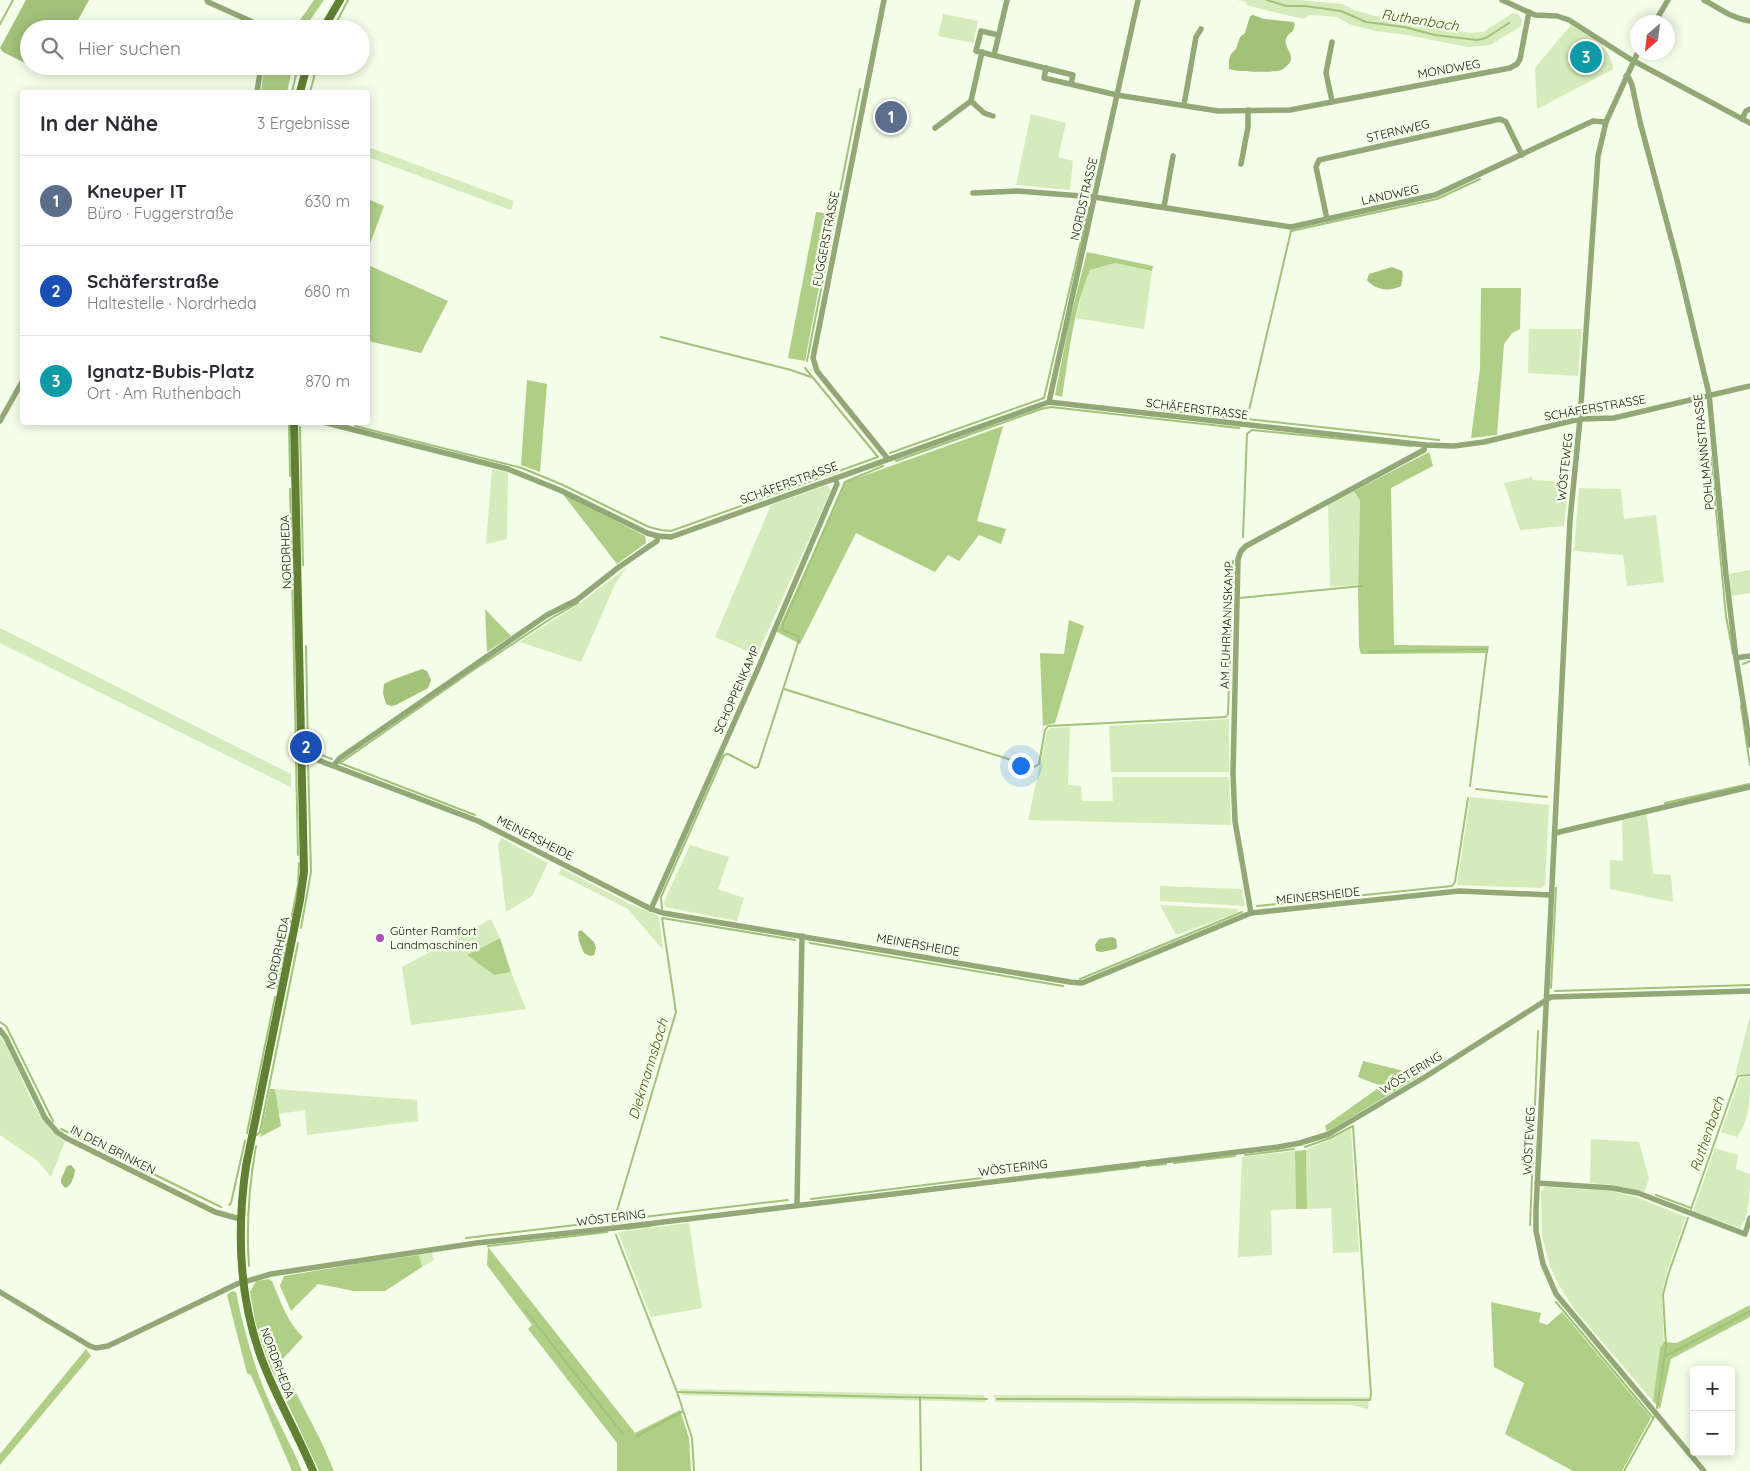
<!DOCTYPE html>
<html lang="de">
<meta charset="utf-8">
<style>
body{margin:0;font-family:Quicksand,sans-serif;background:#f7f7f7;color:#2b2b33}
.controls{position:absolute;right:15px;bottom:15px;display:grid;overflow:hidden;border-radius:5px;box-shadow:0 2px 12px #0003}
.controls button{width:45px;height:45px;display:grid;place-items:center;padding:0;border:0;border-bottom:1px solid #e1e1e2;background:#fff;color:#2b2b33;font:25px sans-serif}
.compass{position:absolute;left:1630px;top:15px;width:45px;height:45px;border-radius:50%;background:#fff;box-shadow:0 2px 12px #0003;rotate:208deg}
.you{position:absolute;left:1020px;top:765px;width:18px;height:18px;margin:-12px;border:4px solid #fff;border-radius:50%;background:#1a73e8;box-shadow:0 0 0 8px #1a73e833}
.badge{display:grid;place-items:center;width:32px;height:32px;border-radius:50%;background:#b45309;color:#fff;font-size:16px;font-weight:700}
.pin{position:absolute;translate:-50% -50%;border:2px solid #fff;box-shadow:0 1px 5px #0006}
.list{margin:0;padding:0;list-style:none}
h2{display:flex;justify-content:space-between;align-items:center;height:65px;margin:0;padding:0 20px;font-size:21px}
h2 small{font-size:16px;font-weight:400;color:#7c7c81}
.list li{display:grid;grid-template-columns:32px 1fr auto;gap:15px;align-items:center;box-sizing:border-box;height:90px;padding:0 20px;border-top:1px solid #e1e1e2}
.list b{display:block;font-size:19px;white-space:nowrap}
.list p{margin:0;font-size:16px;white-space:nowrap;color:#7c7c81}
.list em{font-size:16px;font-style:normal;color:#7c7c81}
.icon{flex:none;width:28px;height:28px;fill:none;stroke:currentColor;stroke-width:2;stroke-linecap:round;stroke-linejoin:round}
.map{position:relative;flex:none;width:1750px;height:1471px;overflow:hidden}
.search{position:absolute;background:#fff;box-shadow:0 2px 12px #0003;left:20px;top:20px;width:350px;height:55px;display:flex;align-items:center;gap:12px;box-sizing:border-box;padding:0 18px;border-radius:28px;color:#7c7c81;font-size:19px}
.panel{position:absolute;background:#fff;box-shadow:0 2px 12px #0003;left:20px;top:90px;width:350px;height:335px;border-radius:5px}
.map>svg:first-child{display:block}
</style>
<div class="map">
<svg width="1750" height="1471" viewBox="0 0 1750 1471">
<rect width="100%" height="100%" fill="#f4fee9"/>
<!-- green -->
<g fill="#d5ebbb">
<polygon points="1237,0 1300,0 1343,4 1354,10 1375,16 1403,19 1442,29 1471,33 1483,32 1513,13 1518,14 1522,20 1521,26 1490,45 1468,47 1401,34 1375,31 1349,24 1337,17 1310,15 1303,19 1246,5 1247,2"/>
<polygon points="943,14 978,21 973,43 938,36"/>
<path d="M 1571,25 C 1588,36 1611,46 1613,68 L 1612,70 L 1537,109 L 1535,68 Z"/>
<polygon points="1031,114 1066,123 1058,157 1073,161 1070,190 1016,185"/>
<polygon points="368,147 514,201 511,210 368,157"/>
<polygon points="1115,263 1152,271 1144,329 1076,318 1084,284 1090,270"/>
<polygon points="1529,329 1582,329 1578,376 1528,373"/>
<polygon points="492,469 508,472 507,539 486,544"/>
<polygon points="1532,477 1533,480 1569,482 1564,526 1520,530 1504,483"/>
<polygon points="827,485 831,490 757,655 715,637 771,505"/>
<polygon points="1579,488 1621,489 1624,519 1656,515 1664,582 1627,586 1623,555 1574,551"/>
<polygon points="1354,491 1360,501 1358,585 1330,587 1328,504"/>
<polygon points="626,568 615,584 581,662 519,642 579,604"/>
<polygon points="1750,570 1750,593 1731,596 1729,574"/>
<polygon points="0,628 291,774 291,787 0,643"/>
<polygon points="1229,719 1229,772 1111,772 1109,726"/>
<polygon points="1070,727 1068,785 1081,786 1082,801 1113,801 1112,777 1229,777 1231,825 1028,820 1047,731 1050,728"/>
<polygon points="1470,797 1549,805 1545,885 1542,888 1457,885"/>
<polygon points="1647,814 1653,874 1671,875 1673,902 1610,889 1610,860 1623,861 1622,820"/>
<polygon points="501,838 548,863 532,896 506,912 498,845"/>
<polygon points="690,845 729,857 718,889 744,898 737,921 665,907 664,902"/>
<polygon points="561,868 630,904 659,916 663,950 628,909 559,874"/>
<polygon points="1160,886 1242,889 1245,906 1160,901"/>
<polygon points="1160,905 1238,909 1237,913 1176,935"/>
<polygon points="491,919 500,938 468,955 494,975 511,972 526,1009 411,1025 402,967"/>
<polygon points="1750,1016 1750,1074 1735,1075"/>
<path d="M 0,1036 C 22,1067 31,1121 65,1141 L 51,1177 L 38,1161 L 0,1135 Z"/>
<path d="M 1750,1077 C 1750,1100 1750,1119 1737,1137 L 1721,1132 L 1740,1078 Z"/>
<polygon points="275,1089 417,1100 418,1121 307,1135 305,1110 279,1114"/>
<polygon points="1351,1129 1359,1252 1333,1253 1331,1208 1307,1209 1306,1150"/>
<polygon points="1591,1139 1639,1142 1649,1179 1644,1192 1612,1185 1590,1183"/>
<path d="M 1715,1148 L 1738,1155 L 1736,1169 L 1750,1174 C 1750,1188 1750,1221 1739,1228 L 1693,1211 Z"/>
<polygon points="1295,1151 1296,1209 1271,1210 1272,1255 1238,1257 1242,1157"/>
<polygon points="1545,1187 1611,1191 1636,1197 1686,1217 1666,1274 1662,1294 1664,1342 1660,1348 1653,1401 1574,1309 1559,1285 1550,1266 1542,1236 1541,1191"/>
<polygon points="689,1223 702,1308 651,1317 618,1232"/>
<polygon points="432,1253 434,1260 422,1267 419,1255"/>
<polygon points="680,1389 984,1395 985,1402 682,1395"/>
<polygon points="994,1395 1369,1397 1368,1409 1351,1405 995,1402"/>
</g>
<!-- forest -->
<g fill="#afcf87">
<polygon points="314,0 324,0 304,29 294,29"/>
<polygon points="264,66 293,66 287,92 261,92"/>
<polygon points="368,199 384,206 368,249"/>
<polygon points="816,212 833,214 805,361 788,358"/>
<path d="M 1087,252 L 1153,266 L 1152,271 L 1115,263 L 1090,270 C 1073,310 1069,355 1062,397 L 1055,395 L 1070,319 Z"/>
<polygon points="368,265 448,301 421,353 368,341"/>
<polygon points="1481,288 1521,288 1520,329 1512,333 1504,344 1497,435 1471,438 1480,369"/>
<polygon points="527,380 547,384 540,472 521,465"/>
<polygon points="1003,426 977,521 1006,529 1001,544 979,535 959,561 948,555 935,572 856,533 800,644 777,632 846,482"/>
<polygon points="1429,452 1433,466 1391,488 1394,645 1489,646 1488,653 1361,654 1359,646 1358,590 1360,501 1354,491"/>
<polygon points="562,493 645,536 646,543 617,564"/>
<polygon points="485,609 511,636 487,652"/>
<polygon points="1069,620 1084,626 1055,723 1043,726 1040,653 1064,654"/>
<polygon points="500,938 511,972 494,975 467,955"/>
<polygon points="1363,1061 1417,1074 1418,1077 1327,1132 1325,1126 1381,1086 1358,1077"/>
<polygon points="270,1089 275,1089 281,1126 260,1137"/>
<polygon points="1306,1150 1307,1209 1296,1209 1295,1151"/>
<polygon points="488,1247 635,1433 680,1410 689,1438 691,1471 617,1471 617,1443 528,1329 532,1325 487,1265"/>
<polygon points="419,1255 422,1267 385,1291 354,1291 318,1284 291,1311 280,1286 284,1276 369,1262"/>
<path d="M 268,1279 L 272,1281 C 280,1301 288,1323 303,1337 L 280,1362 L 321,1441 L 334,1471 L 319,1471 L 270,1366 L 261,1341 L 255,1321 L 250,1292 L 256,1281 Z"/>
<path d="M 232,1291 L 236,1292 C 244,1332 255,1370 272,1408 C 282,1429 293,1449 302,1471 L 292,1471 L 251,1375 L 247,1373 L 227,1295 Z"/>
<polygon points="1491,1302 1541,1313 1539,1322 1547,1325 1562,1312 1651,1418 1622,1471 1573,1471 1505,1434 1524,1383 1494,1367"/>
<polygon points="1750,1305 1750,1317 1671,1359 1660,1409 1653,1401 1660,1348 1664,1342 1677,1343"/>
<polygon points="86,1349 91,1356 0,1465 0,1454"/>
</g>
<!-- water -->
<g fill="#a2c179">
<polygon points="26,0 89,0 73,29 29,29 29,65 3,52 0,48"/>
<path d="M 1253,15 L 1264,19 L 1293,22 L 1295,24 L 1293,31 C 1275,43 1296,52 1290,62 C 1288,65 1284,69 1281,70 C 1272,73 1237,72 1229,69 L 1229,60 L 1231,54 L 1236,49 L 1240,37 L 1245,33 L 1250,16 Z"/>
<path d="M 1392,267 L 1402,271 L 1403,275 L 1401,286 C 1389,292 1375,290 1367,280 L 1369,274 Z"/>
<polygon points="422,669 427,671 431,680 428,688 396,705 391,706 386,704 383,693 384,684 392,680"/>
<polygon points="581,930 594,942 596,948 594,955 590,956 584,953 579,941 578,932"/>
<polygon points="1112,937 1116,939 1117,947 1116,949 1102,952 1096,951 1095,945 1099,939"/>
<path d="M 71,1165 L 75,1170 C 74,1176 72,1186 65,1188 L 61,1183 L 61,1179 L 67,1166 Z"/>
</g>
<g fill="none" stroke-linecap="round" stroke-linejoin="round">
<!-- stream -->
<g stroke="#a2c179" stroke-width="2">
<polyline points="1267,0 1286,6 1305,6 1341,11 1366,22 1404,27 1435,35 1477,40 1486,38 1509,23"/>
<polyline points="0,24 13,0"/>
<polyline points="333,29 348,0"/>
<polyline points="292,92 298,66"/>
<polyline points="310,92 317,66"/>
<polyline points="661,337 791,370 811,377"/>
<polyline points="807,361 860,89"/>
<polyline points="1146,408 1240,419"/>
<polyline points="289,422 290,476"/>
<polyline points="355,426 522,468 563,485 649,527 661,530 671,531 878,457 805,368"/>
<polyline points="300,427 303,565"/>
<polyline points="1439,440 1247,419 1291,231 1437,199 1480,179"/>
<polyline points="890,453 1044,398 1089,207"/>
<polyline points="1711,458 1726,616 1733,654"/>
<polyline points="896,461 1041,409 1051,407 1239,428"/>
<polyline points="290,489 292,565"/>
<polyline points="1243,537 1247,434 1252,430 1412,446"/>
<polyline points="292,573 296,749"/>
<polyline points="1240,598 1362,586"/>
<polyline points="306,646 308,750 332,759"/>
<polyline points="1369,652 1487,649 1470,786"/>
<polyline points="1743,664 1750,661"/>
<polyline points="784,689 1034,767 1039,764 1045,730 1048,726 1226,717 1228,714 1233,561"/>
<polyline points="1741,706 1750,765"/>
<polyline points="296,759 298,855"/>
<polyline points="340,763 469,673 550,619 578,603"/>
<polyline points="340,763 475,815"/>
<polyline points="1476,789 1547,797"/>
<polyline points="1665,803 1749,784"/>
<polyline points="1257,906 1452,886 1455,882 1468,798"/>
<polyline points="662,909 661,897 724,755 728,754 755,768 758,767 799,640 798,636 783,630 782,626 845,482 883,466"/>
<polyline points="290,925 298,885 299,863"/>
<polyline points="301,928 311,872 308,761"/>
<polyline points="810,943 1063,986"/>
<polyline points="1080,979 1242,912"/>
<polyline points="1551,988 1556,888"/>
<polyline points="276,990 288,935"/>
<polyline points="1555,991 1750,985"/>
<polyline points="0,1022 6,1026 53,1121"/>
<polyline points="61,1129 221,1207"/>
<polyline points="247,1133 275,997"/>
<polyline points="257,1135 260,1132 298,943"/>
<polyline points="1245,1155 1294,1149"/>
<polyline points="1174,1163 1235,1156"/>
<polyline points="1146,1166 1166,1164"/>
<polyline points="1047,1178 1139,1167"/>
<polyline points="1656,1195 1691,1208"/>
<polyline points="811,1199 982,1178"/>
<polyline points="229,1205 231,1203 245,1141"/>
<polyline points="1691,1209 1738,1076 1750,1075"/>
<polyline points="613,1224 676,1012 662,918 795,940"/>
<polyline points="1530,1225 1538,1031"/>
<polyline points="626,1229 651,1226"/>
<polyline points="616,1235 677,1392 692,1438 694,1471"/>
<polyline points="466,1238 788,1200"/>
<polyline points="488,1246 607,1232"/>
<path d="M 249,1266 C 246,1225 249,1186 256,1146"/>
<polyline points="1556,1302 1653,1418"/>
<polyline points="525,1310 622,1433"/>
<polyline points="1664,1357 1750,1311"/>
<polyline points="677,1392 987,1399"/>
<polyline points="920,1397 921,1471"/>
<polyline points="997,1399 1370,1400 1371,1394 1353,1126 1330,1138 1305,1147"/>
<polyline points="1657,1408 1666,1346 1663,1295 1668,1275 1688,1218"/>
<polyline points="637,1436 683,1411"/>
<polyline points="1624,1471 1654,1417"/>
</g>
<!-- minor -->
<g stroke="#92a877" stroke-width="5.5">
<polyline points="207,0 208,2 268,29"/>
<polyline points="884,0 813,358 817,371 888,459"/>
<polyline points="1502,0 1535,15 1557,16 1569,20 1630,59 1750,123"/>
<path d="M 1704,0 C 1719,8 1733,19 1750,21"/>
<polyline points="1655,22 1668,0"/>
<polyline points="998,35 981,31 976,51 1073,75 1071,84"/>
<polyline points="1332,42 1326,73 1332,101"/>
<polyline points="982,52 971,101 984,113 993,116"/>
<polyline points="1638,52 1606,122 1598,156 1580,419 1570,520 1536,1210 1536,1231 1543,1264 1556,1294 1704,1471"/>
<polyline points="994,55 1007,0"/>
<polyline points="1046,68 1044,78 1117,95 1218,111 1290,110 1510,68 1517,64 1520,59 1529,12"/>
<polyline points="1626,76 1629,78 1632,85 1640,122 1678,264 1709,394 1726,575 1736,658 1750,745"/>
<polyline points="257,92 261,66"/>
<polyline points="1184,105 1196,37 1201,29"/>
<polyline points="1742,119 1746,111 1750,109"/>
<polyline points="935,128 971,101"/>
<polyline points="1241,164 1248,127 1248,110"/>
<polyline points="973,193 1018,191 1094,197 1291,227 1435,195 1593,121 1606,122"/>
<polyline points="1164,207 1173,156"/>
<polyline points="1327,219 1316,167 1319,160 1500,119 1506,122 1522,155"/>
<polyline points="1049,402 1138,0"/>
<polyline points="0,421 22,382"/>
<polyline points="323,422 508,469 562,491 647,533 658,536 671,537 1049,402 1425,445 1454,446 1484,442 1580,419 1614,418 1750,386"/>
<polyline points="1736,658 1750,656"/>
<polyline points="302,754 478,821 651,909 663,913 1070,982 1082,983 1251,913 1459,891 1551,895"/>
<polyline points="334,765 340,758 547,615 577,600 619,567 657,541 658,536"/>
<polyline points="1555,833 1750,787"/>
<polyline points="651,909 757,671 837,484 835,478"/>
<polyline points="1251,913 1235,821 1233,774 1238,559 1241,551 1246,546 1424,450 1425,445"/>
<polyline points="0,1030 6,1038 45,1118 57,1132 66,1138 215,1212 240,1219"/>
<polyline points="1537,1183 1612,1188 1638,1193 1745,1234 1750,1218"/>
<polyline points="797,1204 802,936"/>
<polyline points="0,1292 90,1346 96,1348 108,1346 237,1284 271,1274 477,1243 614,1228 1278,1147 1300,1143 1329,1134 1425,1077 1551,997 1750,991"/>
</g>
<!-- secondary -->
<g stroke="#618033" stroke-width="8">
<polyline points="323,29 340,0"/>
<polyline points="300,92 307,66"/>
<path d="M 294,422 L 304,872 L 300,900 L 246,1166 C 236,1235 239,1305 266,1370 C 280,1404 299,1437 313,1471"/>
</g>
</g>
<!-- markers -->
<circle fill="#b051ba" stroke="#f4fee9" stroke-width="2" cx="380" cy="938" r="5"/>
<g text-anchor="middle" stroke-width="5" stroke-linejoin="round" paint-order="stroke">
<!-- street labels -->
<g font-size="12" fill="#12150e" stroke="#f4fee9">
<text transform="translate(1449 69) rotate(-10)" y="4">MONDWEG</text>
<text transform="translate(1398 131) rotate(-13)" y="4">STERNWEG</text>
<text transform="translate(1390 195) rotate(-12)" y="4">LANDWEG</text>
<text transform="translate(1084 199) rotate(-77)" y="4">NORDSTRASSE</text>
<text transform="translate(826 239) rotate(-79)" y="4">FUGGERSTRASSE</text>
<text transform="translate(1595 408) rotate(-10)" y="4">SCHÄFERSTRASSE</text>
<text transform="translate(1197 409) rotate(7)" y="4">SCHÄFERSTRASSE</text>
<text transform="translate(1704 452) rotate(-96)" y="4">POHLMANNSTRASSE</text>
<text transform="translate(1565 467) rotate(-84)" y="4">WÖSTEWEG</text>
<text transform="translate(789 483) rotate(-20)" y="4">SCHÄFERSTRASSE</text>
<text transform="translate(286 552) rotate(-92)" y="4">NORDRHEDA</text>
<text transform="translate(1227 625) rotate(-88)" y="4">AM FUHRMANNSKAMP</text>
<text transform="translate(737 690) rotate(-66)" y="4">SCHOPPENKAMP</text>
<text transform="translate(535 838) rotate(27)" y="4">MEINERSHEIDE</text>
<text transform="translate(1318 896) rotate(-6)" y="4">MEINERSHEIDE</text>
<text transform="translate(918 945) rotate(10)" y="4">MEINERSHEIDE</text>
<text transform="translate(278 953) rotate(-78)" y="4">NORDRHEDA</text>
<text transform="translate(1411 1073) rotate(-31)" y="4">WÖSTERING</text>
<text transform="translate(1529 1141) rotate(-87)" y="4">WÖSTEWEG</text>
<text transform="translate(113 1150) rotate(27)" y="4">IN DEN BRINKEN</text>
<text transform="translate(1013 1168) rotate(-7)" y="4">WÖSTERING</text>
<text transform="translate(611 1218) rotate(-7)" y="4">WÖSTERING</text>
<text transform="translate(277 1363) rotate(69)" y="4">NORDRHEDA</text>
</g>
<!-- poi labels -->
<g font-size="12" fill="#12150e" stroke="#f4fee9" text-anchor="start">
<text x="390" y="935">Günter Ramfort<tspan x="390" dy="14">Landmaschinen</tspan></text>
</g>
<!-- water labels -->
<g font-size="14" font-style="italic" fill="#435e11" stroke="#f4fee9">
<text transform="translate(1420 20) rotate(9)" y="5">Ruthenbach</text>
<text transform="translate(648 1069) rotate(-73)" y="5">Diekmannsbach</text>
<text transform="translate(1707 1134) rotate(-71)" y="5">Ruthenbach</text>
</g>
</g>
</svg>
<div class="controls">
<button>+</button>
<button>−</button>
</div>
<svg class="compass" viewBox="-18 -18 36 36"><path d="M0-13l5 13h-10z" fill="#e53935"/><path d="M0 13l5-13h-10z" fill="#7c7c81"/></svg>
<div class="you"></div>
<div class="pin badge" style="left:891px;top:117px;background:#5c6f8a">1</div>
<div class="pin badge" style="left:306px;top:747px;background:#1a4fb4">2</div>
<div class="pin badge" style="left:1586px;top:57px;background:#0f9aa8">3</div>
<div class="search"><svg class="icon" aria-label="search" viewBox="0 0 24 24"><circle cx="10" cy="10" r="6"/><path d="M15 15l6 6"/></svg>Hier suchen</div>
<section class="panel">
<h2>In der Nähe<small>3 Ergebnisse</small></h2>
<ul class="list">
<li><span class="badge" style="background:#5c6f8a">1</span><div><b>Kneuper IT</b><p>Büro · Fuggerstraße</p></div><em>630 m</em></li>
<li><span class="badge" style="background:#1a4fb4">2</span><div><b>Schäferstraße</b><p>Haltestelle · Nordrheda</p></div><em>680 m</em></li>
<li><span class="badge" style="background:#0f9aa8">3</span><div><b>Ignatz-Bubis-Platz</b><p>Ort · Am Ruthenbach</p></div><em>870 m</em></li>
</ul>
</section>
</div>
